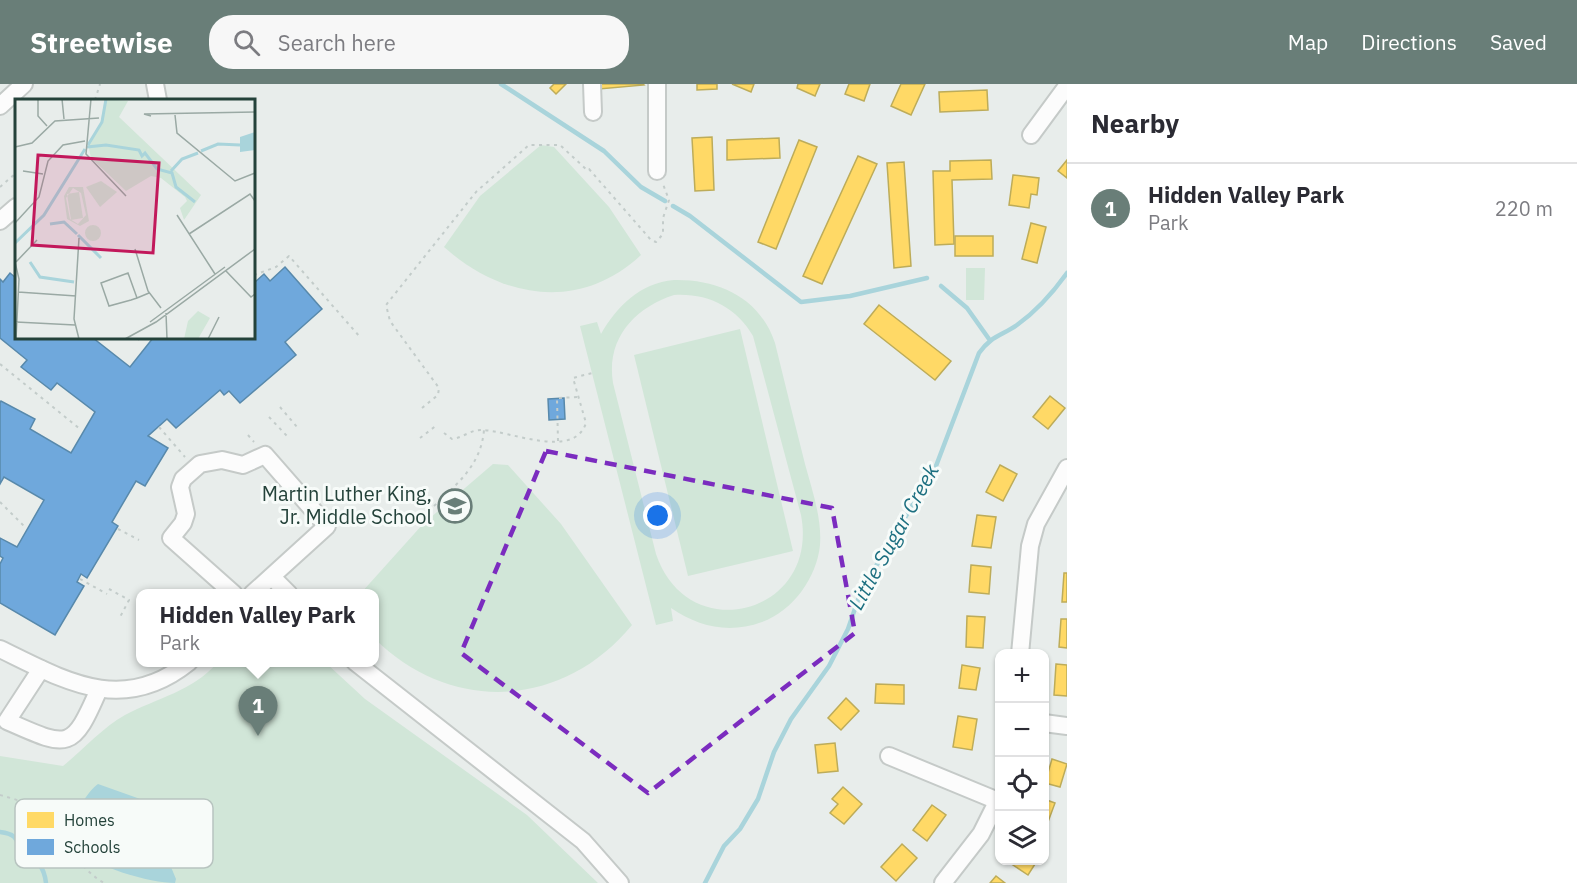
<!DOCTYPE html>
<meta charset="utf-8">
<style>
body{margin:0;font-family:"IBM Plex Sans",sans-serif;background:#f7f7f7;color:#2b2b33}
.controls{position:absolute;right:18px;bottom:18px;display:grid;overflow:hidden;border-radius:12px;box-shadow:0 2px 4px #0004}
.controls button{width:54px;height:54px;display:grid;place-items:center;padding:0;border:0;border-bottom:2px solid #e1e1e2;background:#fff;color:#2b2b33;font:30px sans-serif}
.you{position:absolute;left:658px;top:432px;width:21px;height:21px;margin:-15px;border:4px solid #fff;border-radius:50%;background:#1a73e8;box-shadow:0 0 0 9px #1a73e833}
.badge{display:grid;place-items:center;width:39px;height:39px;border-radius:50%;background:#697e78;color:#fff;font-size:20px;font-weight:700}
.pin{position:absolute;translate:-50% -50px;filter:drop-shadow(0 2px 3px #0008)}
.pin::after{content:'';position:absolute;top:32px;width:21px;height:18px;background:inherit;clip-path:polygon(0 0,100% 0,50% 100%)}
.popup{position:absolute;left:136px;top:505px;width:243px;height:78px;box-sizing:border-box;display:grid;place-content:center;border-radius:12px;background:#fff;filter:drop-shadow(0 2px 4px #0005);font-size:20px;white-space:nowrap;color:#7c7c81}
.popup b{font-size:22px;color:#2b2b33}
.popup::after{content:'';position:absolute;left:50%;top:100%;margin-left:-12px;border:12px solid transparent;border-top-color:#fff}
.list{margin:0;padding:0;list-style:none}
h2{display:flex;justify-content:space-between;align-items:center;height:78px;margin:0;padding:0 24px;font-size:26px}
h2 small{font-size:20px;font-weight:400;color:#7c7c81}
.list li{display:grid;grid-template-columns:39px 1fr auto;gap:18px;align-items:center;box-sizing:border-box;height:90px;padding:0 24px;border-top:2px solid #e1e1e2}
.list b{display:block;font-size:22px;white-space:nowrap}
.list p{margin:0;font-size:20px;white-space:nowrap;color:#7c7c81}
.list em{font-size:20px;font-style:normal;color:#7c7c81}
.icon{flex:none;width:33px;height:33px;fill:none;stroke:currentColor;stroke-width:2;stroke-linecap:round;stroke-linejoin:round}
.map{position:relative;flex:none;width:1067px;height:799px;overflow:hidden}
header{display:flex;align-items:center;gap:36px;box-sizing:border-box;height:84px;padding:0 30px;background:#697e78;color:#fff}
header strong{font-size:28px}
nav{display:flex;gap:33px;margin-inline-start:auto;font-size:21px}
.search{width:420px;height:54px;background:#f7f7f7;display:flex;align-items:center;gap:15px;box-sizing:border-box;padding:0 21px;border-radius:24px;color:#7c7c81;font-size:22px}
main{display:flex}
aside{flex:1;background:#fff}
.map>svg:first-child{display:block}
</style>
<header>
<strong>Streetwise</strong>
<div class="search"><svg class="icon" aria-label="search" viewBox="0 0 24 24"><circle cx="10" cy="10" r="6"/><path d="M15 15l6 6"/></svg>Search here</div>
<nav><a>Map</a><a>Directions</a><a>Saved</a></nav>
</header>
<main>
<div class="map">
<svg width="1067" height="799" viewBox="0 0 1067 799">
<rect width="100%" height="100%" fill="#e8edeb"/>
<!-- green -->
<g fill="#d1e6d8" fill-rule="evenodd">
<path d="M 541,61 L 554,63 L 609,123 L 641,171 C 580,228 502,215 444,163 L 480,112 Z"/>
<polygon points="966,184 985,184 984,216 966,216"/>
<path d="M 674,196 C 719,195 760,214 775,259 C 785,300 795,340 805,380 C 812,406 822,434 820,461 C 817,493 793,527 762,538 C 729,550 699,543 671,524 L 673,537 L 656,541 L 580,242 L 597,238 L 601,250 C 617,222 640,199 674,196 ZM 674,211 C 708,209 736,223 753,252 L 801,431 C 820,530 688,565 656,470 L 613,299 C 606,255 634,224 674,211 Z"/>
<polygon points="740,245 793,467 688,492 634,271"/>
<path d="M 493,380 L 508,381 L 561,440 L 632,541 C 564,624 452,631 375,555 L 375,510 L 361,509 L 423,440 Z"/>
<path d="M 217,579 L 326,579 L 365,615 L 527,731 L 598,799 L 0,799 L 0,672 L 63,682 C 83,666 103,643 125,631 C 157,614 193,607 217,579 Z"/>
</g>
<!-- water -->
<path fill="#a9d4db" d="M 98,700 L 143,716 L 176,795 L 175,799 C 151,799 91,783 76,762 C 69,751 74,732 80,722 C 86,713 90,706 98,700 Z"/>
<!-- homes -->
<g fill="#ffd966" stroke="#bdac59" stroke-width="1.5">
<polygon points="554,0 566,0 556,10 550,4"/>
<polygon points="599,0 643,0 644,1 599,5"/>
<polygon points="697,0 717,0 717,5 697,6"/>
<polygon points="732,0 754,0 751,8"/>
<polygon points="798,0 820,0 815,12 797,4"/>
<polygon points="849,0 870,0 864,17 845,10"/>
<polygon points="901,0 925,0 911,31 891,22"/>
<polygon points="987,6 988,26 940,28 939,8"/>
<polygon points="712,53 714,106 695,107 692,54"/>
<polygon points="779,54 780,74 727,76 727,56"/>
<polygon points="799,56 817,63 776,165 758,158"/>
<polygon points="858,72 877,80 822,200 803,192"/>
<polygon points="991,76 992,95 952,96 954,160 935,161 933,87 950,87 950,77"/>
<polygon points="1067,76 1067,94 1058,87"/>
<polygon points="904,78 911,182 894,184 887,79"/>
<polygon points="1013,91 1039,94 1037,111 1031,110 1029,124 1009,121"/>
<polygon points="1031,139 1046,143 1037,179 1022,175"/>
<rect x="955" y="152" width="38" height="20"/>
<polygon points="879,221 951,277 935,296 864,240"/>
<polygon points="1050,312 1065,324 1048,345 1033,333"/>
<polygon points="1000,381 1017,390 1003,417 986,408"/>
<polygon points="977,431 996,433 991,464 972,462"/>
<polygon points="971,481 991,483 989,510 969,508"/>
<polygon points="1064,489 1067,489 1067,518 1062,518"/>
<polygon points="967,532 985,533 983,564 966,563"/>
<polygon points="1061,535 1067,535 1067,564 1059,563"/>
<polygon points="1056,580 1067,581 1067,612 1054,611"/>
<polygon points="962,581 980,584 976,606 959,604"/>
<polygon points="876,600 904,601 904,620 875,619"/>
<polygon points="846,614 859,627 841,646 828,634"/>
<polygon points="958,632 977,635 972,666 953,663"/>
<polygon points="835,659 838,687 818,689 815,661"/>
<polygon points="1052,675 1067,680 1060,703 1045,699"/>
<polygon points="843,703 862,720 844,740 830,729 838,720 832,715"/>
<polygon points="1044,715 1055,719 1045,746 1044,745"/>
<polygon points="932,721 946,731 927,757 913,746"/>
<polygon points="902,760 917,774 896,797 881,783"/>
<polygon points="1031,776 1035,780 1028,791 1007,777"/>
<polygon points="996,792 1005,799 990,799"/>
</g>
<!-- schools -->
<g fill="#6fa8dc" stroke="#5889ab" stroke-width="1.5">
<polygon points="285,183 322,225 285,258 296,271 240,319 229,307 224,311 220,306 176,344 167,335 148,352 168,364 145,402 136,397 112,438 118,442 87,494 81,490 77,498 84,502 55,551 0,519 0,480 3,474 0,472 0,454 17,463 44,416 4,393 0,400 0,319 1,317 35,335 30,345 71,369 95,328 57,299 51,306 21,283 27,276 0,254 0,195 3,198 10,189 16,194 16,254 93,254 130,283 153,254 254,254 254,199 264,190 270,197"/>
<polygon points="564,314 565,335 549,336 548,315"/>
</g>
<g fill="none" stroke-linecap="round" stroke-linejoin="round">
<!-- stream -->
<g stroke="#a9d4db" stroke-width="4.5">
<polyline points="501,0 604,67 641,103 665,117"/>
<polyline points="673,122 690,132 801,218 850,212 927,194"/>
<polyline points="941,202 967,224 989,255"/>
<path d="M 0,748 C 17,750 16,755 23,770 C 38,777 44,782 46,799"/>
<path d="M 705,799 L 724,762 L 740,745 L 758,715 L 774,668 L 791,635 L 829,582 L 848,545 L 861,507 L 936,382 L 979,269 C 991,252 1001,252 1017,241 C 1038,226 1052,210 1067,189"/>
</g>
<!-- minor casing -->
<g stroke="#c5cac8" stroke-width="20">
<g id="minor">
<polyline points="155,0 158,16"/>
<polyline points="592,0 593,28"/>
<polyline points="657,0 657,87"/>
<polyline points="0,22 24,0"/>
<polyline points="1031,51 1067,2"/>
<polyline points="0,137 16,123"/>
<polyline points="272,493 289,510"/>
<polyline points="234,510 171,454 183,439 186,430 180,403 183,395 200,380 222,376 243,381 265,371 327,442 252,510"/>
<path d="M 0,565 C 64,596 122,632 189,578"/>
<polyline points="1020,570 1030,462 1036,440 1067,384"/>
<polyline points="355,578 583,757 620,799"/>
<path d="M 41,585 L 7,637 C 68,664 72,668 99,605"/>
<polyline points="1044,639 1067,642"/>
<polyline points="889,672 998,717"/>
<polyline points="943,799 981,750 999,714"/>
</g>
</g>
<!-- path -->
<g stroke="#c3ccca" stroke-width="2" stroke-dasharray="3 4.5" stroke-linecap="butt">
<polyline points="95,16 100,0"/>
<polyline points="0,103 16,89"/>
<polyline points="254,191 276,183 289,172 360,253"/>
<polyline points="137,254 142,258"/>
<polyline points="0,280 80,345"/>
<polyline points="280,323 297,343"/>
<polyline points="422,324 438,311 439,304 390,237 386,221 476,108 529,61 560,61 587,86 589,85 651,156 656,158 663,150 663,134 669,116 663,100"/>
<polyline points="269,333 287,352"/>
<polyline points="159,343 185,373"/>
<path d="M 444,349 L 452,355 C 463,354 471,345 483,346 C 510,347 574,376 586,339 L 573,294 L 592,289"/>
<polyline points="248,351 254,358"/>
<polyline points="420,354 437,341"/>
<polyline points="558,357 557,314 579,313"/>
<polyline points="0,418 24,442"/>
<path d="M 434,422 C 458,399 481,381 484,346"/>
<polyline points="118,445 139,456"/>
<polyline points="80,495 107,510"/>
<polyline points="109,505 129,516 119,535"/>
<path d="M 0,711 C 10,714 21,716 30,723 C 60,744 72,780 104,799"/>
</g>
<!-- minor -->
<use href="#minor" stroke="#fcfcfc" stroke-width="16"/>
</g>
<!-- marked area -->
<path fill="none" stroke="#7b2cbf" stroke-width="4.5" stroke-dasharray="12 8" stroke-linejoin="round" d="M 546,367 L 832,424 L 855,549 L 648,709 L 461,569 Z"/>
<!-- icons -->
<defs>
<g id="school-ring" transform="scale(1.725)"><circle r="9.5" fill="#f7fbf9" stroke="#697e78" stroke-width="1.5"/><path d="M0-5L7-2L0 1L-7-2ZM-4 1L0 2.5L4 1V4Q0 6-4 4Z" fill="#697e78"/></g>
</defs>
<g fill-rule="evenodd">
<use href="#school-ring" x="455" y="422"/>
</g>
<g text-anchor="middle" stroke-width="6" stroke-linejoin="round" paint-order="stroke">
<!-- poi labels -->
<g font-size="20" fill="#24423a" stroke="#f7fbf9" text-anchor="end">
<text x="432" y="417">Martin Luther King,<tspan x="432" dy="23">Jr. Middle School</tspan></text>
</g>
<!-- water labels -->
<g font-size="21" font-style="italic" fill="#1c6f80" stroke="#f7fbf9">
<text transform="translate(894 453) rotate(-61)" y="7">Little Sugar Creek</text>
</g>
</g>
<!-- overview -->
<g transform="translate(15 15)">
<rect width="240" height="240" fill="#e8edeb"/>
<path d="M 90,0 L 113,2 L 104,18 L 186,96 L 169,121 L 165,109 L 172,102 L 170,98 L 146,79 L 136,77 L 111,92 L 76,59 L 73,45 L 85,26 ZM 86,82 L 102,93 L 85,108 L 71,88 ZM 54,88 L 68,88 L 74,122 L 65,127 L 52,120 L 49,97 ZM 58,89 L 66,94 L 71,116 L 63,125 L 55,120 L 51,99 ZM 64,93 L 68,119 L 56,121 L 52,95 ZM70 134a8 8 0 1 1 16 0a8 8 0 1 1-16 0ZM 183,212 L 195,219 L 183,240 L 169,240 L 173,222 Z" fill="#d1e6d8" fill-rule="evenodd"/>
<path d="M 240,33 L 240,51 L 225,53 L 225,38 Z" fill="#a9d4db"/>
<path fill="none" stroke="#a9d4db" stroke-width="3" d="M 73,46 L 87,23 L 91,0M 72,48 L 91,46 L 124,51 L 127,57 L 130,54 L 142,70 L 157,74 L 161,88 L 180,103M 186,52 L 203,45 L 225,46M 156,72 L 167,60 L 183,54M 35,125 L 49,123 L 62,135M 63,136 L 86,159M 0,144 L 29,116 L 70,50M 15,163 L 25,178 L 59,183"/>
<path fill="none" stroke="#9aa9a4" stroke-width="1.5" d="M 23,0 L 23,17 L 32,27M 47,0 L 49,20M 76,0 L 71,55 L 111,97M 160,16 L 162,34 L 220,82 L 240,74M 136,17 L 129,15 L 240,13M 0,48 L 17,44 L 40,22 L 84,19M 8,72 L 28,75M 162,116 L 200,175M 0,124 L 24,98 L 33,62 L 48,46 L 70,42M 174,135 L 235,95 L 240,102M 120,150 L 133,192 L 146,209M 0,163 L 4,180 L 1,240M 1,163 L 22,141M 211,172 L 236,198 L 240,195M 3,193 L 61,197M 122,199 L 113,174 L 86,184 L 94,207 L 116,201 L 122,199 L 134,194M 151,214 L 152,240M 1,223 L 60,226M 135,223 L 210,168M 64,240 L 59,220 L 64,139M 110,240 L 141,223 L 240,150M 193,240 L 204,218"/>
<path fill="#c2185b" fill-opacity="0.15" stroke="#c2185b" stroke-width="3" d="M 23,56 L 144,64 L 138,154 L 17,146 Z"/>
<rect width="240" height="240" fill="none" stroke="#24423a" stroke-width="3"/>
</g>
<!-- legend -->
<rect x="15" y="715" width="198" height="69" rx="9" fill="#f7fbf9" stroke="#b8c4c0" stroke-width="1.5"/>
<rect x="27" y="728" width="27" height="16" fill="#ffd966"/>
<rect x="27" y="755" width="27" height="16" fill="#6fa8dc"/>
<g font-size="16" fill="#24423a">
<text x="64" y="742">Homes</text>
<text x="64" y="769">Schools</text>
</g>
</svg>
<div class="controls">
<button>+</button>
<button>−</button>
<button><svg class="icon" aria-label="locate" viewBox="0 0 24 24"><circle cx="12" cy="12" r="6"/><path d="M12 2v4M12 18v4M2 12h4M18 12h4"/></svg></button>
<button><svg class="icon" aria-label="layers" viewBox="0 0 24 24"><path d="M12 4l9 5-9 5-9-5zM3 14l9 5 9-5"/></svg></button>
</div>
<div class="you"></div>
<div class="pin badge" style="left:258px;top:652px">1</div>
<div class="popup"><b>Hidden Valley Park</b>Park</div>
</div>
<aside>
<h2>Nearby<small></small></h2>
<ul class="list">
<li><span class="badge">1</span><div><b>Hidden Valley Park</b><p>Park</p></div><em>220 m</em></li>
</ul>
</aside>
</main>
